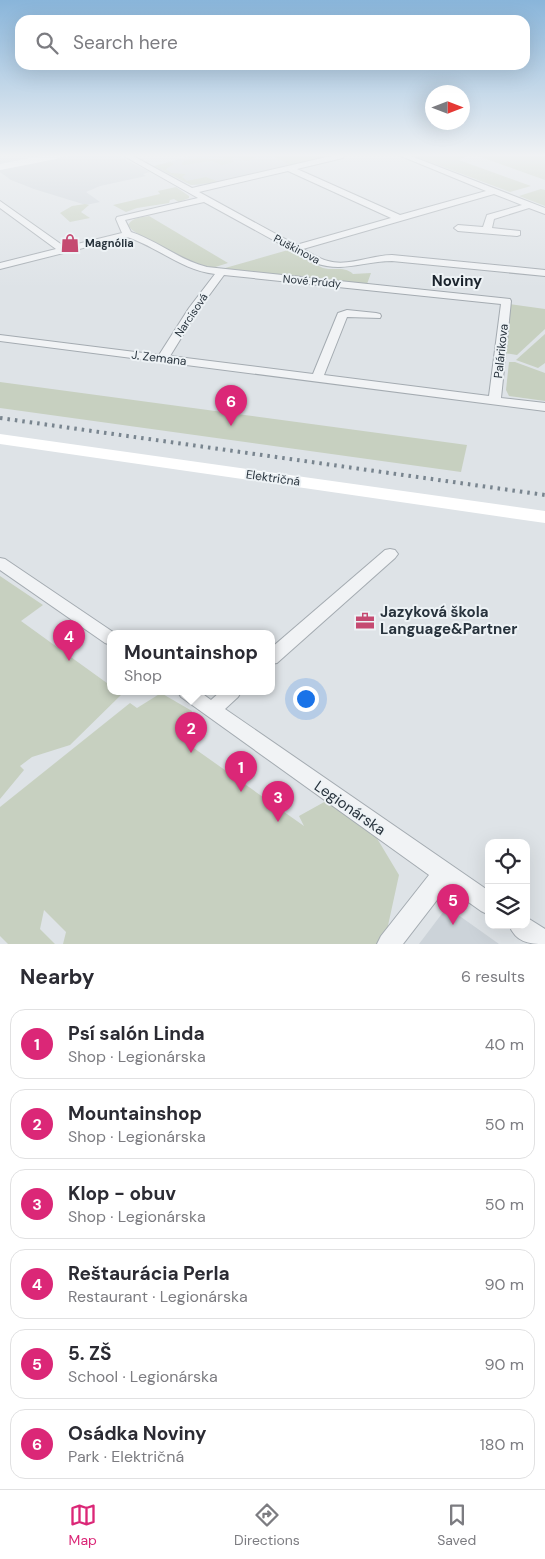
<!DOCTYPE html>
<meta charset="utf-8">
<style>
body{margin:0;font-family:"DM Sans",sans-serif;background:#f7f7f7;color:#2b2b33}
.controls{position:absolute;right:15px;bottom:15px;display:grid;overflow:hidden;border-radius:10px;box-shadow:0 5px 20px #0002}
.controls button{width:45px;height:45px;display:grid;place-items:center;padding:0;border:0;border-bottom:1px solid #e1e1e2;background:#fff;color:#2b2b33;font:25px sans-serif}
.compass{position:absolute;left:425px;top:85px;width:45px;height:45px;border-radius:50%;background:#fff;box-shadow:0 5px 20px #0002;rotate:90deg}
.you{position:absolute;left:305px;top:698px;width:18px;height:18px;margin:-12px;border:4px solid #fff;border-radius:50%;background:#1a73e8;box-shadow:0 0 0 8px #1a73e833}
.badge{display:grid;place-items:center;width:32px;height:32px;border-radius:50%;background:#db2777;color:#fff;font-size:16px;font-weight:700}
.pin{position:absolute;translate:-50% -41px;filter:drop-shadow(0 1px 2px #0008)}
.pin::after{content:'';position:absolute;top:26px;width:18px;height:15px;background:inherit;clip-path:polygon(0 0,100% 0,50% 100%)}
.popup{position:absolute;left:107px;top:630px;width:168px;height:65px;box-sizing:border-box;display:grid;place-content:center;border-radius:10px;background:#fff;filter:drop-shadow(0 1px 4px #0005);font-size:16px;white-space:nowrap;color:#7c7c81}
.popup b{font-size:19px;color:#2b2b33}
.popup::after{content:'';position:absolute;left:50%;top:100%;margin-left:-10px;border:10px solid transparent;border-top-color:#fff}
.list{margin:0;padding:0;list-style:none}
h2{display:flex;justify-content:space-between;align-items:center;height:65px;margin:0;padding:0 20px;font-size:21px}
h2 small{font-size:16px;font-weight:400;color:#7c7c81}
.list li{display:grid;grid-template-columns:32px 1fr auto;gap:15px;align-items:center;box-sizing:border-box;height:70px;margin:0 10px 10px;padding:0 10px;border:1px solid #e1e1e2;border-radius:15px}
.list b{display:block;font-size:19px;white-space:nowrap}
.list p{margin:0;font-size:16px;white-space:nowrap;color:#7c7c81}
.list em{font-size:16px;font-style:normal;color:#7c7c81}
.icon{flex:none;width:28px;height:28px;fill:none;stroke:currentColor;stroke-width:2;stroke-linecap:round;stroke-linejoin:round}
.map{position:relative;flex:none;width:545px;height:944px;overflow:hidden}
.search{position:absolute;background:#fff;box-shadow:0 5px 20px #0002;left:15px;right:15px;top:15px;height:55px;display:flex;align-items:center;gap:12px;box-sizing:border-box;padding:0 18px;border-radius:15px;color:#7c7c81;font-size:19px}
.sheet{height:545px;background:#fff}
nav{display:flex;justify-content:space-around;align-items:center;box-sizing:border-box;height:70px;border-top:1px solid #e1e1e2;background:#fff;font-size:14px;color:#7c7c81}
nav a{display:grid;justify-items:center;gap:2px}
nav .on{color:#db2777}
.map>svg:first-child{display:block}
</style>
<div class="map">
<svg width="545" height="944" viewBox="0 0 545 944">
<rect width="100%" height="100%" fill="#dee3e7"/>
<!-- built -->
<g fill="#ccd3d9">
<polygon points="68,156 118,156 150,172 143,174 146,176 100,186 86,192 100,202 86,205 34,189 11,180 0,172 0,170"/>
<polygon points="191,156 272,156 290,165 199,186 186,183 154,166"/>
<polygon points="447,907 499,944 419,944"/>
</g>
<!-- green -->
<g fill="#c7d0c0">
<path d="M 209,156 L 258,157 L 246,161 L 236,157 L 231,159 L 234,162 L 222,165 L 212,161 L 183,165 L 181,163 C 196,153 211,162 225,158 Z"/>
<polygon points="272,156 332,156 290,165"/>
<polygon points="414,156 466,156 459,160 531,186 510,192"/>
<polygon points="478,156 545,156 545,180"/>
<polygon points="170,162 174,164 166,169 171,173 186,174 182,177 187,181 206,177 219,182 191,185 154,166"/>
<polygon points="176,187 189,196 189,198 179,202 174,199 170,200 169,203 137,208 126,212 113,205 160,194 158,191"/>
<polygon points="541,189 545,190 545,206 519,196"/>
<polygon points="85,204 89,205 81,212 90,218 70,222 60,213 72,206"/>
<path d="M 149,216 L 228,263 L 206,270 L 182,263 L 132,230 L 128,225 C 132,218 141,217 149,216 Z"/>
<path d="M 288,250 C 301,251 310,263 323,268 C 334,271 344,266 353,274 L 371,273 L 367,284 L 218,270 Z"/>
<polygon points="509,304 545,309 545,329 517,355 504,353"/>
<polygon points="545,334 545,363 538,368 516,360"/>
<polygon points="509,362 515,362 545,373 545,401 509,396 506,390"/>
<polygon points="0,382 467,445 461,472 0,408"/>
<polygon points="0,576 43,605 21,621 111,686 111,692 123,693 70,745 32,757 20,766 24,770 0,799"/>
<polygon points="161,693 192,711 187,736 181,739 304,826 299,816 326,801 369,825 399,875 384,944 63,944 66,932 44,910 40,929 55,944 8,944 0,936 0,807 130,703 137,708"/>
</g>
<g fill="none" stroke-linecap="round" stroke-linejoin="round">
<!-- street casing -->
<g stroke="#a4abb1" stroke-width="2">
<g id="street">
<path d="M 124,156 L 133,156 L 192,188 L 331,156 L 344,156 L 343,158 L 297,169 L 400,215 L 486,191 L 401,156 L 411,156 L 545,208 L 545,214 L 529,208 L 494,219 L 492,228 L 520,231 L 520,235 L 517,236 L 458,231 L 454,228 L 458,225 L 483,227 L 487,215 L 522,205 L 494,194 L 303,249 C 311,253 319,259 328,261 C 348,267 372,255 392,255 L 545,270 L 545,276 L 392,261 C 364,261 343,273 315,263 L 204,202 L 125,220 L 131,232 C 158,241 179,260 207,267 L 510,299 L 511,301 L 501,398 L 545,403 L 545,411 L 0,341 L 0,335 L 159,355 L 189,308 L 215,274 C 181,270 158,247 127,237 L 0,269 L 0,263 L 56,249 L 0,208 L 0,201 L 65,247 L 122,233 L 116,219 L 117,217 L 198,198 ZM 288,171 L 391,218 L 296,245 L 199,192 ZM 224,275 L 501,304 L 489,396 L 324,375 L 347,317 L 380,318 L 381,316 L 380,314 L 376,313 L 347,310 L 338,313 L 313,374 L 170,356 L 199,309 Z"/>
<polygon points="390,549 395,550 398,554 395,558 277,663 271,664 271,648 385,550"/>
<polygon points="0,558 5,559 116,634 111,634 111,645 105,643 0,570"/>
<polygon points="178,692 200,692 211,700 220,692 241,692 238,697 225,709 489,891 489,915 481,911 447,887 403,944 377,944 381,936 429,875 181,697"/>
<path d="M 526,917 L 545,929 L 545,944 C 528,944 516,942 509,925 L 526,925 Z"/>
</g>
</g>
<!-- street -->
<use href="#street" fill="#f1f3f5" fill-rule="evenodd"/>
<!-- secondary -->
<g fill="#fff" fill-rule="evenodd">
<polygon points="41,156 61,156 56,159 0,170 0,164"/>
<polygon points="0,434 545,511 545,523 0,444"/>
</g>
<!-- rail -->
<polyline stroke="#79858f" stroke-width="4" stroke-dasharray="2.5 5" stroke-linecap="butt" points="0,418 545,495"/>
</g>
<!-- sky -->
<linearGradient id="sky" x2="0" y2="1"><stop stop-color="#89b5da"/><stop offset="0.54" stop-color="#f0f2f4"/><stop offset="1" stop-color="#f0f2f4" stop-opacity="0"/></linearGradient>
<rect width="545" height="288" fill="url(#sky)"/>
<!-- icons -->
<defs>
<g id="shop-bare" transform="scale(1.5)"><path d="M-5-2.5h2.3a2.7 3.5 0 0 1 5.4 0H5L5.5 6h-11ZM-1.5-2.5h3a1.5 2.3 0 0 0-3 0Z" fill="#c54a71" stroke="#edf2f5" stroke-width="2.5" paint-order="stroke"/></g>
<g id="office-bare" transform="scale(1.5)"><path d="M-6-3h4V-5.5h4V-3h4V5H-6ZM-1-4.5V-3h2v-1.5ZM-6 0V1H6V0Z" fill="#c54a71" stroke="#edf2f5" stroke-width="2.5" paint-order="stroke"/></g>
</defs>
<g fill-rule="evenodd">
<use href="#shop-bare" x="70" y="243"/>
<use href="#office-bare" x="365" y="621"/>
</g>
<g text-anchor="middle" stroke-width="4" stroke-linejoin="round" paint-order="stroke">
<!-- far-poi labels -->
<g font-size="11" font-weight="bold" fill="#28333d" stroke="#edf2f5" text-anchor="start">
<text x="85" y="247">Magnólia</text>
</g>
<!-- far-street labels -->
<g font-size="11" fill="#28333d" stroke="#edf2f5">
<text transform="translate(297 249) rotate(28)" y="4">Puškinova</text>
<text transform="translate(312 281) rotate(5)" y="4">Nové Prúdy</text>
<text transform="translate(191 315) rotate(-56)" y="4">Narcisová</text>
</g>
<!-- street labels -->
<g font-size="12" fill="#28333d" stroke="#edf2f5">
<text transform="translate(501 351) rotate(-84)" y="4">Palárikova</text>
<text transform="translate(159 358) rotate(7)" y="4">J. Zemana</text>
<text transform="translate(273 478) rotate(8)" y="4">Električná</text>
</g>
<!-- far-district labels -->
<g font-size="15" font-weight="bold" fill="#1b242d" stroke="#edf2f5">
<text x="457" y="286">Noviny</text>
</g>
<!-- near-poi labels -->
<g font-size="15" font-weight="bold" fill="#28333d" stroke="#edf2f5" text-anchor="start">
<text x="380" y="617">Jazyková škola<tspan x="380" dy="17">Language&amp;Partner</tspan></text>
</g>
<!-- near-street labels -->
<g font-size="15" fill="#28333d" stroke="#edf2f5">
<text transform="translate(350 808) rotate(35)" y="5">Legionárska</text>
</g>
</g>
</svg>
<div class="controls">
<button><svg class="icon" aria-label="locate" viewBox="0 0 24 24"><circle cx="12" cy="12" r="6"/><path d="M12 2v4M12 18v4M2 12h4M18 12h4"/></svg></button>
<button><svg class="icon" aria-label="layers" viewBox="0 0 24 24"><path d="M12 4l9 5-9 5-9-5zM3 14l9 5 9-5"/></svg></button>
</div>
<svg class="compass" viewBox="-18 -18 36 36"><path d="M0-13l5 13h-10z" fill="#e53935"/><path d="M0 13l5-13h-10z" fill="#7c7c81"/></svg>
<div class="you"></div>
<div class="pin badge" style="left:241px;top:792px">1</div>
<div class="pin badge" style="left:191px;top:753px">2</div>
<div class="popup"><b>Mountainshop</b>Shop</div>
<div class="pin badge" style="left:278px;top:822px">3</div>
<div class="pin badge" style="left:69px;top:661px">4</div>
<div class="pin badge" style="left:453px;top:925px">5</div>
<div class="pin badge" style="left:231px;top:426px">6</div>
<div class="search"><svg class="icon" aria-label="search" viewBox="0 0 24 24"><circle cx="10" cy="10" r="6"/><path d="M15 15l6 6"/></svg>Search here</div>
</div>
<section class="sheet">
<h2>Nearby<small>6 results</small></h2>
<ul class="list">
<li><span class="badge">1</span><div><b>Psí salón Linda</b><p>Shop · Legionárska</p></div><em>40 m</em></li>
<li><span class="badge">2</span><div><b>Mountainshop</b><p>Shop · Legionárska</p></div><em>50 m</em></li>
<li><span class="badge">3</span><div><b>Klop - obuv</b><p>Shop · Legionárska</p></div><em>50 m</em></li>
<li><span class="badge">4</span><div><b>Reštaurácia Perla</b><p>Restaurant · Legionárska</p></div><em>90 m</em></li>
<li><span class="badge">5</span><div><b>5. ZŠ</b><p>School · Legionárska</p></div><em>90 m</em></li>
<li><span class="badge">6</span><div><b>Osádka Noviny</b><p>Park · Električná</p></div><em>180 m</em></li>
</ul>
</section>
<nav>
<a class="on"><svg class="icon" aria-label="map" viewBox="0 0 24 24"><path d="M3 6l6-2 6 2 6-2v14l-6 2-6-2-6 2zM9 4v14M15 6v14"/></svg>Map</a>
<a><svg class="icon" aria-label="directions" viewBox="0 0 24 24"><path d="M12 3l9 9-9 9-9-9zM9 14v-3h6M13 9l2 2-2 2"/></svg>Directions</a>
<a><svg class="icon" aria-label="saved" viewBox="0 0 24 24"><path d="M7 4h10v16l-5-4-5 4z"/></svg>Saved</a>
</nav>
